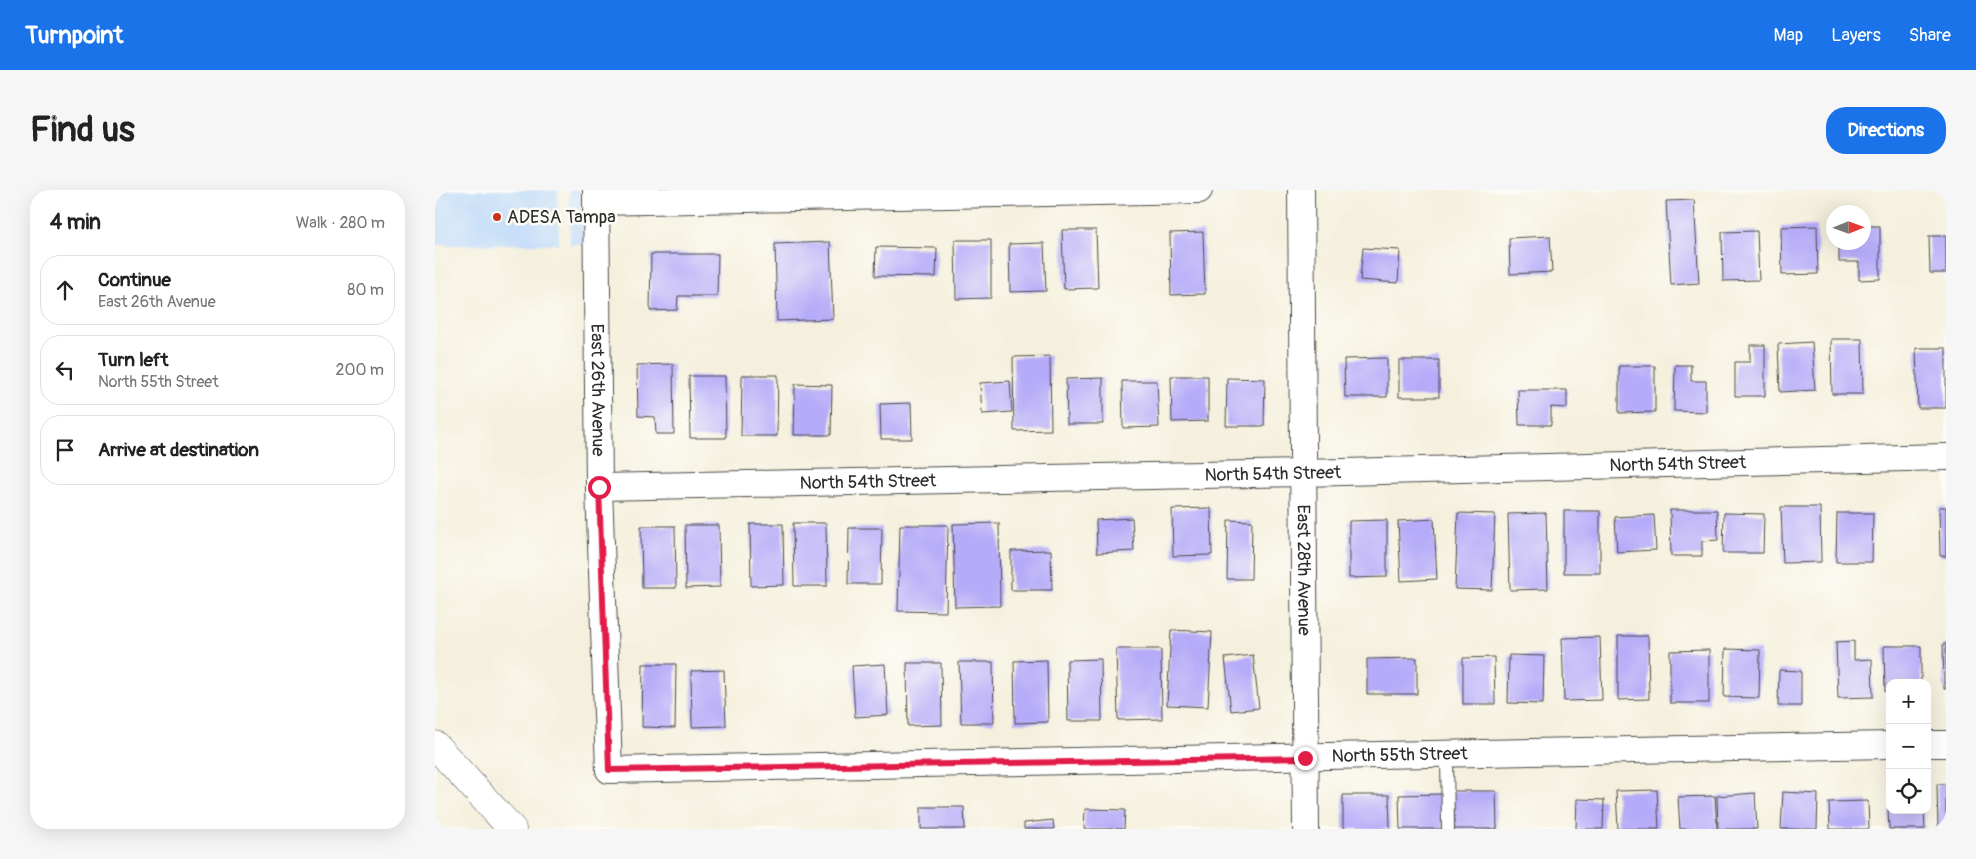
<!DOCTYPE html>
<meta charset="utf-8">
<style>
body{margin:0;font-family:Pangolin,sans-serif;background:#f6f6f6;color:#222}
.controls{position:absolute;right:15px;bottom:15px;display:grid;overflow:hidden;border-radius:10px;box-shadow:0 5px 20px #0002}
.controls button{width:45px;height:45px;display:grid;place-items:center;padding:0;border:0;border-bottom:1px solid #e0e0e0;background:#fff;color:#222;font:25px sans-serif}
.compass{position:absolute;left:1391px;top:15px;width:45px;height:45px;border-radius:50%;background:#fff;box-shadow:0 5px 20px #0002;rotate:89deg}
.stop{position:absolute;width:15px;height:15px;margin:-11px;border:4px solid #e11d48;border-radius:50%;background:#fff}
.stop.end{background:#e11d48;border-color:#fff;box-shadow:0 1px 5px #0008}
.list{margin:0;padding:0;list-style:none}
h2{display:flex;justify-content:space-between;align-items:center;height:65px;margin:0;padding:0 20px;font-size:21px}
h2 small{font-size:16px;font-weight:400;color:#767676}
.list li{display:grid;grid-template-columns:32px 1fr auto;gap:15px;align-items:center;box-sizing:border-box;height:70px;margin:0 10px 10px;padding:0 10px;border:1px solid #e0e0e0;border-radius:20px}
.list b{display:block;font-size:19px;white-space:nowrap}
.list p{margin:0;font-size:16px;white-space:nowrap;color:#767676}
.list em{font-size:16px;font-style:normal;color:#767676}
.icon{flex:none;width:28px;height:28px;fill:none;stroke:currentColor;stroke-width:2;stroke-linecap:round;stroke-linejoin:round}
.map{position:relative;flex:none;width:1511px;height:639px;overflow:hidden;border-radius:20px}
header{display:flex;align-items:center;gap:30px;box-sizing:border-box;height:70px;padding:0 25px;background:#1a73e8;color:#fff}
header strong{font-size:24px}
nav{display:flex;gap:28px;margin-inline-start:auto;font-size:18px}
.intro{display:flex;align-items:center;justify-content:space-between;box-sizing:border-box;height:120px;padding:0 30px}
h1{margin:0;font-size:35px}
.button{padding:12px 22px;border-radius:20px;background:#1a73e8;color:#fff;font-size:18px;font-weight:700}
main{display:flex;gap:30px;padding:0 30px}
aside{flex:1;background:#fff;border-radius:20px;box-shadow:0 5px 20px #0002}
.map>svg:first-child{display:block}
</style>
<header>
<strong>Turnpoint</strong>
<nav><a>Map</a><a>Layers</a><a>Share</a></nav>
</header>
<div class="intro"><h1>Find us</h1><a class="button">Directions</a></div>
<main>
<aside>
<h2>4 min<small>Walk · 280 m</small></h2>
<ul class="list">
<li><svg class="icon" aria-label="ahead" viewBox="0 0 24 24"><path d="M12 20V5M6 11l6-6 6 6"/></svg><div><b>Continue</b><p>East 26th Avenue</p></div><em>80 m</em></li>
<li><svg class="icon" aria-label="left" viewBox="0 0 24 24"><path d="M17 20v-9H6M10 6l-5 5 5 5"/></svg><div><b>Turn left</b><p>North 55th Street</p></div><em>200 m</em></li>
<li><svg class="icon" aria-label="arrive" viewBox="0 0 24 24"><path d="M6 21V4h12l-3 4 3 4H6"/></svg><div><b>Arrive at destination</b></div></li>
</ul>
</aside>
<div class="map">
<svg width="1511" height="639" viewBox="0 0 1511 639">
<rect width="100%" height="100%" fill="#fdfcf7"/>
<filter id="ink" filterUnits="userSpaceOnUse"><feTurbulence type="fractalNoise" baseFrequency=".02" numOctaves="2"/><feDisplacementMap in="SourceGraphic" scale="10" xChannelSelector="R" yChannelSelector="G"/><feConvolveMatrix kernelMatrix="1 2 1 2 8 2 1 2 1" color-interpolation-filters="sRGB"/></filter>
<filter id="wash" filterUnits="userSpaceOnUse"><feTurbulence type="fractalNoise" baseFrequency=".0096" numOctaves="4" result="noise"/><feDisplacementMap in="SourceGraphic" scale="20" xChannelSelector="R" yChannelSelector="G"/><feGaussianBlur stdDeviation="1.12" result="paint"/><feColorMatrix in="noise" values="0 0 0 0 0 0 0 0 0 0 0 0 0 0 0 0 0 1.4 0 .05"/><feComposite in="paint" operator="in"/></filter>
<g filter="url(#wash)">
<rect width="100%" height="100%" fill="#f5f0dd"/>
<!-- built -->
<g fill="#c6def8">
<polygon points="0,0 123,0 124,54 0,55"/>
<polygon points="134,0 145,0 148,54 135,55"/>
</g>
<g id="blocks">
<!-- building -->
<g fill="#b6abf8">
<polygon points="1259,10 1264,93 1236,95 1231,11"/>
<polygon points="1382,36 1383,84 1347,85 1346,37"/>
<polygon points="1428,36 1445,36 1445,89 1424,90 1424,72 1404,72 1404,52 1428,52"/>
<polygon points="627,40 661,40 663,98 629,99"/>
<polygon points="1322,41 1324,90 1288,91 1287,42"/>
<polygon points="768,42 770,104 736,105 735,43"/>
<polygon points="1115,46 1117,82 1075,84 1074,48"/>
<polygon points="1494,46 1511,46 1511,83 1495,83"/>
<polygon points="520,50 556,50 556,108 521,109"/>
<polygon points="395,52 398,129 342,131 340,54"/>
<polygon points="609,53 611,101 575,102 574,54"/>
<polygon points="441,57 502,58 501,87 440,86"/>
<polygon points="928,58 965,60 963,93 925,90"/>
<polygon points="216,64 283,64 282,106 243,106 242,120 215,121"/>
<polygon points="1396,149 1427,149 1428,204 1397,204"/>
<polygon points="1377,152 1380,200 1345,202 1343,154"/>
<polygon points="1315,155 1330,155 1330,206 1300,206 1300,172 1315,172"/>
<polygon points="1481,158 1511,158 1511,218 1483,218"/>
<polygon points="615,166 616,240 579,241 578,167"/>
<polygon points="952,168 952,207 910,207 909,169"/>
<rect x="964" y="170" width="40" height="37"/>
<polygon points="238,174 239,244 221,244 220,227 203,226 202,175"/>
<polygon points="1240,175 1256,175 1256,191 1271,191 1271,222 1239,221"/>
<polygon points="1184,176 1220,176 1220,222 1184,223"/>
<polygon points="307,185 343,185 342,246 306,246"/>
<polygon points="254,186 290,186 291,248 255,248"/>
<polygon points="736,186 773,186 773,231 737,232"/>
<polygon points="668,188 668,234 632,234 631,189"/>
<polygon points="792,188 830,189 829,236 791,236"/>
<polygon points="575,191 577,222 547,224 545,193"/>
<polygon points="687,191 722,191 724,237 688,238"/>
<polygon points="360,194 397,195 396,245 359,245"/>
<polygon points="1083,200 1132,200 1132,218 1116,217 1116,235 1084,235"/>
<polygon points="476,213 477,249 446,249 445,214"/>
<polygon points="1346,317 1385,317 1386,372 1348,373"/>
<polygon points="1504,317 1511,317 1511,366 1505,366"/>
<polygon points="776,318 777,365 738,366 737,319"/>
<polygon points="1235,320 1282,320 1283,350 1267,351 1267,366 1236,366"/>
<rect x="1129" y="321" width="36" height="62"/>
<polygon points="1023,323 1060,324 1057,400 1020,399"/>
<polygon points="1111,323 1113,399 1075,400 1073,324"/>
<polygon points="1289,323 1329,324 1328,363 1288,363"/>
<polygon points="1402,323 1438,323 1437,372 1401,372"/>
<polygon points="1219,325 1221,360 1182,362 1180,327"/>
<polygon points="697,328 699,361 662,363 661,330"/>
<polygon points="999,329 1002,389 966,391 963,331"/>
<polygon points="793,330 817,331 816,389 792,389"/>
<polygon points="952,330 952,387 914,388 914,331"/>
<polygon points="358,333 391,333 392,396 359,396"/>
<polygon points="564,333 565,416 520,417 518,334"/>
<polygon points="315,334 348,334 349,395 316,396"/>
<polygon points="250,335 284,335 285,397 251,398"/>
<polygon points="465,335 513,335 511,422 463,421"/>
<polygon points="206,336 240,336 241,398 207,398"/>
<polygon points="414,338 447,338 446,394 413,394"/>
<polygon points="616,360 617,400 576,400 576,361"/>
<polygon points="736,440 777,442 773,517 732,515"/>
<polygon points="1183,446 1213,446 1214,509 1183,510"/>
<polygon points="1165,447 1167,510 1129,511 1127,448"/>
<polygon points="1419,451 1419,470 1437,469 1438,507 1403,508 1401,452"/>
<polygon points="1508,454 1511,454 1511,499 1509,499"/>
<polygon points="1449,456 1486,456 1486,493 1455,493 1455,502 1450,502"/>
<polygon points="681,459 726,459 727,529 683,530"/>
<polygon points="1290,459 1325,460 1324,508 1289,507"/>
<polygon points="1274,460 1274,513 1235,513 1235,461"/>
<polygon points="818,465 824,518 796,521 790,468"/>
<polygon points="1074,465 1109,466 1108,514 1073,513"/>
<polygon points="1059,467 1060,514 1028,514 1028,468"/>
<polygon points="982,468 982,504 932,504 932,469"/>
<polygon points="666,469 667,531 633,531 632,470"/>
<polygon points="612,470 613,532 580,533 579,471"/>
<polygon points="524,472 558,472 559,533 526,533"/>
<polygon points="472,473 506,473 507,535 473,536"/>
<polygon points="208,474 241,474 240,538 207,537"/>
<polygon points="450,474 453,525 420,527 417,476"/>
<polygon points="289,480 291,536 257,537 256,481"/>
<polygon points="1344,480 1366,481 1366,516 1343,516"/>
<polygon points="1502,594 1511,594 1511,639 1503,639"/>
<polygon points="1222,600 1224,639 1183,639 1181,601"/>
<polygon points="1016,601 1061,601 1062,639 1016,639"/>
<polygon points="1348,602 1383,604 1382,639 1346,639"/>
<polygon points="1320,603 1322,639 1283,639 1282,606"/>
<polygon points="1007,604 1008,639 965,639 964,605"/>
<polygon points="908,605 954,605 955,639 908,639"/>
<polygon points="1280,606 1282,639 1245,639 1243,607"/>
<polygon points="1142,609 1169,610 1168,639 1141,639"/>
<polygon points="1433,611 1434,639 1395,639 1394,612"/>
<polygon points="486,617 529,617 530,639 486,639"/>
<polygon points="650,619 690,620 689,639 649,639"/>
<polygon points="1453,620 1489,620 1490,639 1454,639"/>
<polygon points="618,630 619,639 589,639 589,633"/>
</g>
</g>
</g>
<g filter="url(#ink)">
<use href="#blocks" fill-opacity="0" stroke="#494946" stroke-width="1"/>
<g fill="none" stroke-linecap="round" stroke-linejoin="round">
<!-- lane casing -->
<g stroke="#494946" stroke-width="14">
<polyline id="lane" points="1012,565 1013,639"/>
</g>
<!-- street casing -->
<g stroke="#494946" stroke-width="28">
<g id="street">
<path id="s1" d="M 161,0 L 164,297 L 174,580 L 1455,555"/>
<path id="s2" d="M 866,0 L 871,639"/>
<polyline points="161,12 764,0"/>
<path id="s3" d="M 164,297 L 868,283 L 1511,267"/>
<polyline points="1492,554 1511,554"/>
</g>
</g>
<!-- highway casing -->
<g stroke="#494946" stroke-width="29">
<polyline id="highway" points="0,555 77,639"/>
</g>
<!-- lane -->
<use href="#lane" stroke="#fff" stroke-width="12"/>
<!-- street -->
<use href="#street" stroke="#fff" stroke-width="26"/>
<!-- highway -->
<use href="#highway" stroke="#fff" stroke-width="28"/>
</g>
</g>
<g fill="none" stroke-linecap="round" stroke-linejoin="round" filter="url(#ink)">
<!-- route -->
<polyline stroke="#e11d48" stroke-width="6" points="164,297 174,580 870,568"/>
</g>
<!-- markers -->
<circle fill="#c8321e" stroke="#fdfcf7" stroke-width="2" cx="62" cy="27" r="5"/>
<g text-anchor="middle" stroke-width="5" stroke-linejoin="round" paint-order="stroke">
<!-- poi labels -->
<g font-size="18" fill="#2b2b2b" stroke="#fdfcf7" text-anchor="start">
<text x="72" y="33">ADESA Tampa</text>
</g>
<!-- street labels -->
<g font-size="18" fill="#2b2b2b" stroke="#fdfcf7">
<text dy="6" stroke="none"><textPath href="#s1" startOffset="200">East 26th Avenue</textPath></text>
<text dy="6" stroke="none"><textPath href="#s3" startOffset="1079">North 54th Street</textPath></text>
<text dy="6" stroke="none"><textPath href="#s3" startOffset="674">North 54th Street</textPath></text>
<text dy="6" stroke="none"><textPath href="#s3" startOffset="269">North 54th Street</textPath></text>
<text dy="6" stroke="none"><textPath href="#s2" startOffset="380">East 28th Avenue</textPath></text>
<text dy="6" stroke="none"><textPath href="#s1" startOffset="1371">North 55th Street</textPath></text>
</g>
</g>
</svg>
<div class="controls">
<button>+</button>
<button>−</button>
<button><svg class="icon" aria-label="locate" viewBox="0 0 24 24"><circle cx="12" cy="12" r="6"/><path d="M12 2v4M12 18v4M2 12h4M18 12h4"/></svg></button>
</div>
<svg class="compass" viewBox="-18 -18 36 36"><path d="M0-13l5 13h-10z" fill="#e53935"/><path d="M0 13l5-13h-10z" fill="#767676"/></svg>
<div class="stop" style="left:164px;top:297px"></div>
<div class="stop end" style="left:870px;top:568px"></div>
</div>
</main>
